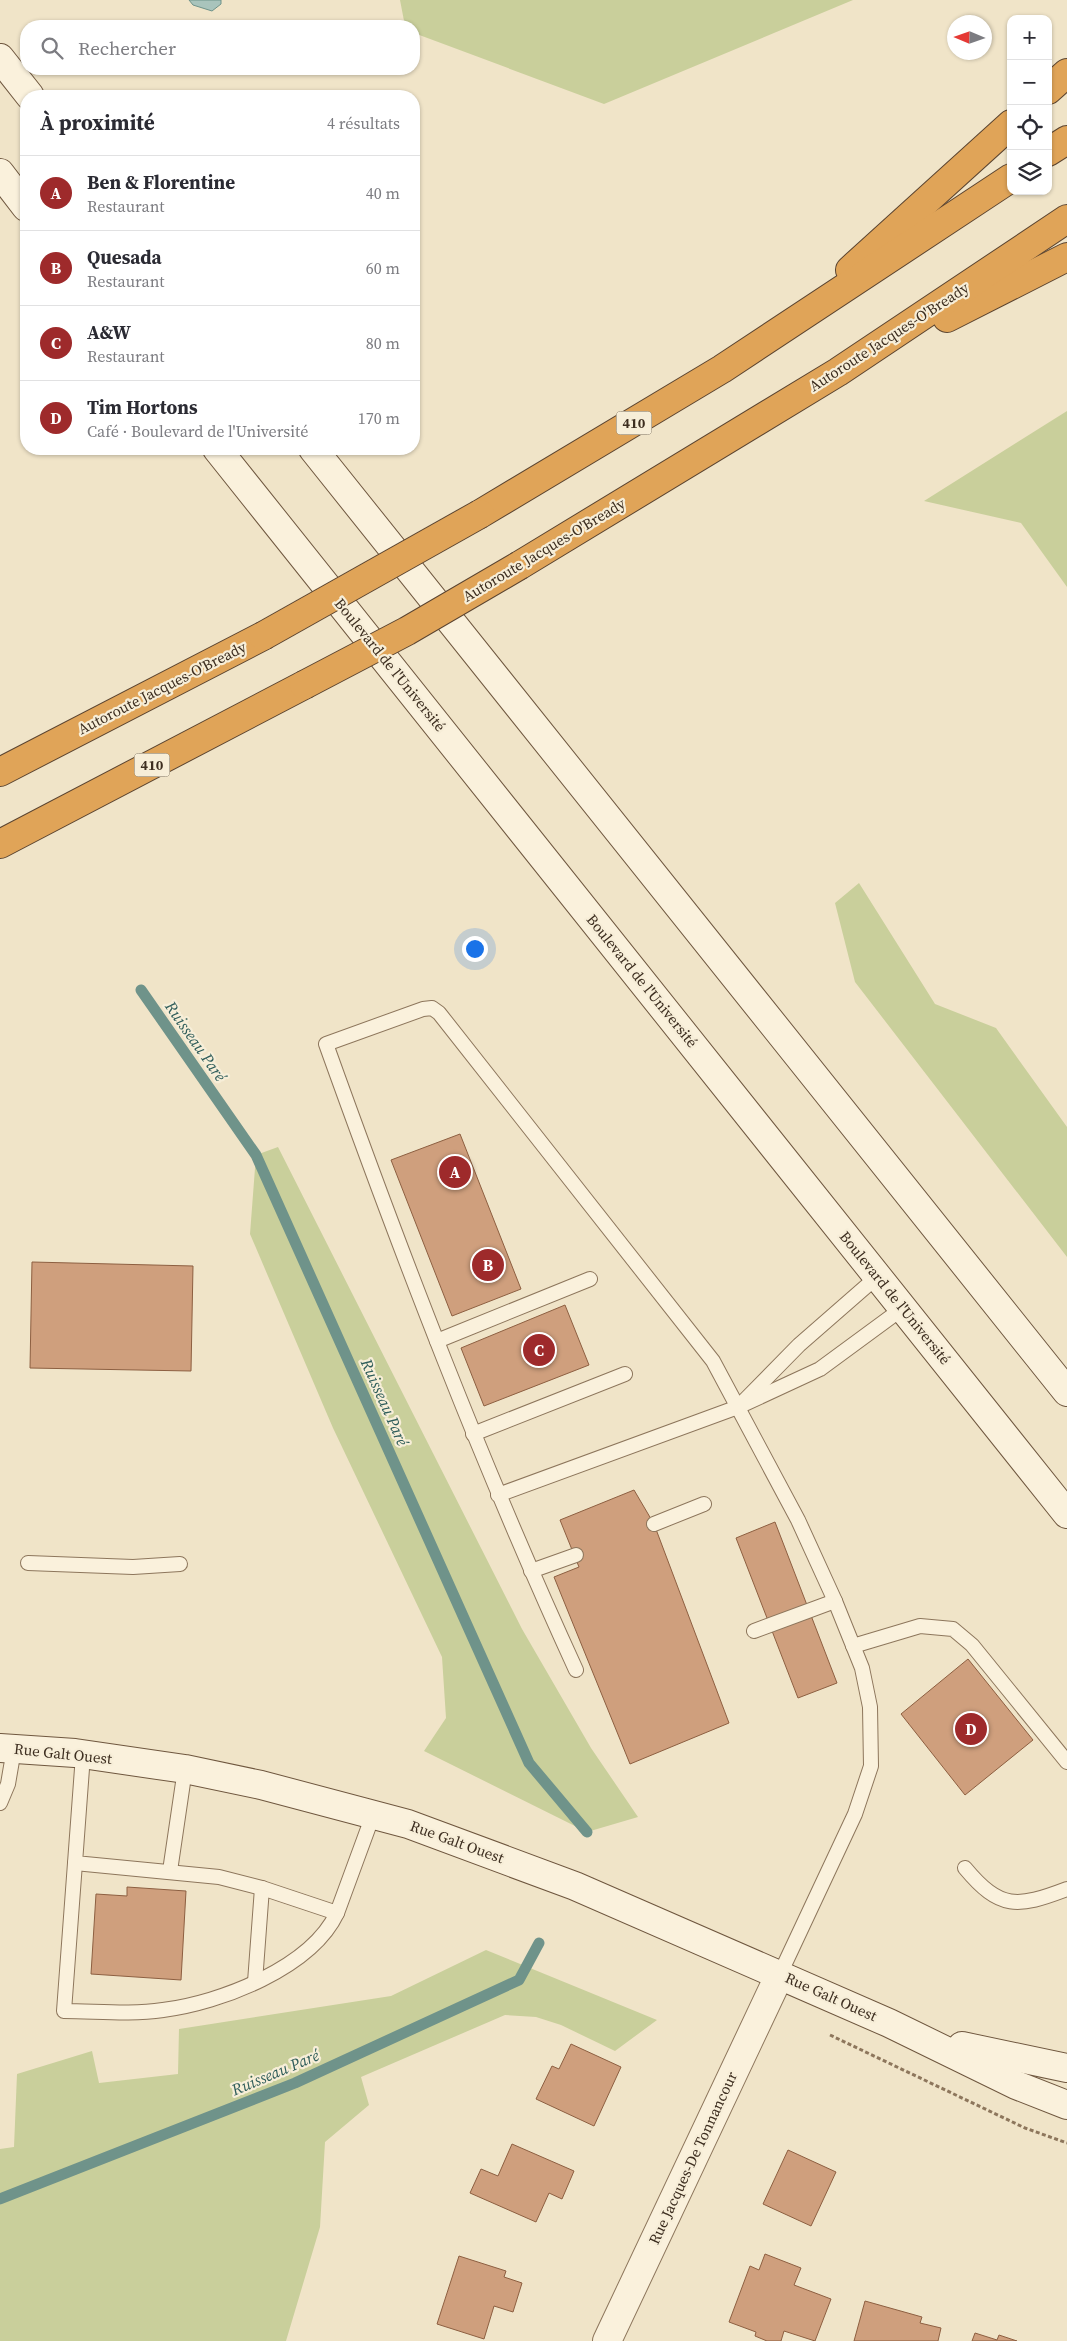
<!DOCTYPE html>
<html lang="fr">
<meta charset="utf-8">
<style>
body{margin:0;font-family:"Source Serif 4",serif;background:#f7f7f7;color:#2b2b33}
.controls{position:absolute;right:15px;top:15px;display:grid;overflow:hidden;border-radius:10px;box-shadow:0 1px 4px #0004}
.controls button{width:45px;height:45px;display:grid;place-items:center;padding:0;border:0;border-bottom:1px solid #e1e1e2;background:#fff;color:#2b2b33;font:25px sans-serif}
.compass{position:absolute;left:947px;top:15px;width:45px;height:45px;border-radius:50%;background:#fff;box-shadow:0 1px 4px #0004;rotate:272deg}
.you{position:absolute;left:474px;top:948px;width:18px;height:18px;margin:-12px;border:4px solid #fff;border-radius:50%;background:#1a73e8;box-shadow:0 0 0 8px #1a73e833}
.badge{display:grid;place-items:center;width:32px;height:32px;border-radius:50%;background:#9e2a2b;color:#fff;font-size:16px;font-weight:700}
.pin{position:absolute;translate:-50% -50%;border:2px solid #fff;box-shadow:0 1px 5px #0006}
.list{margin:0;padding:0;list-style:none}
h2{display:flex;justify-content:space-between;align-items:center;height:65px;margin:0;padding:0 20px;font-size:21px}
h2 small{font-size:16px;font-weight:400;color:#7c7c81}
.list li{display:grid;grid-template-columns:32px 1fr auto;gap:15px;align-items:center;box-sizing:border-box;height:75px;padding:0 20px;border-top:1px solid #e1e1e2}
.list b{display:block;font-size:19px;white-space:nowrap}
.list p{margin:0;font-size:16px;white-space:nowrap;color:#7c7c81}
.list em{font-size:16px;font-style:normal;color:#7c7c81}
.icon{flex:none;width:28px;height:28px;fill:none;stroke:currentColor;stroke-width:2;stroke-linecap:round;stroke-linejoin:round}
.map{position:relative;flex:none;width:1067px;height:2341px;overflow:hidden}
.search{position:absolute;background:#fff;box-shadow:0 1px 4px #0004;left:20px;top:20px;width:400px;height:55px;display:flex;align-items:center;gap:12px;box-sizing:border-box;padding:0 18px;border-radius:20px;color:#7c7c81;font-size:19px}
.panel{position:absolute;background:#fff;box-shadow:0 1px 4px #0004;left:20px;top:90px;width:400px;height:365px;border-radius:20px}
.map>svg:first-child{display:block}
</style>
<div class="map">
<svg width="1067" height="2341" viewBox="0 0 1067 2341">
<rect width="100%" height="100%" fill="#f0e4c8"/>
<!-- green -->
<g fill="#c9cf9b">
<polygon points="400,0 853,0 604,104 414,33 414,26 405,26"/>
<polygon points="1067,411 1067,587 1021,523 924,501"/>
<polygon points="859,883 935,1004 996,1028 1067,1127 1067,1257 855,982 835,903"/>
<polygon points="278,1147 522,1629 591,1748 638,1817 587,1832 424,1751 446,1718 442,1657 333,1428 250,1234 256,1155"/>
<polygon points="486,1950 657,2020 615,2051 561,2025 536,2017 505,2015 361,2077 369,2105 325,2142 320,2227 286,2341 0,2341 0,2149 14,2147 17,2074 92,2051 99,2083 178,2074 179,2029 391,1996"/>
</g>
<!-- water -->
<polygon fill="#a9c4bc" stroke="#6f938a" points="189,0 221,0 221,4 212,11 193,5"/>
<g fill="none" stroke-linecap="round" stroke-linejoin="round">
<!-- stream -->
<g stroke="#6f938a" stroke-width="11">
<polyline points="141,990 256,1155 529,1763 587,1832"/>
<polyline points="0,2199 295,2083 519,1980 539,1943"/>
</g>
</g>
<!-- building -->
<g fill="#cf9f7d" stroke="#8d5f41">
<polygon points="460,1134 521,1289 452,1316 391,1160"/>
<polygon points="32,1262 193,1266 191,1371 30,1368"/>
<polygon points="565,1305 589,1365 484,1406 461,1348"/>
<polygon points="634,1490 654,1524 729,1723 630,1764 554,1577 579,1567 560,1520"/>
<polygon points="775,1522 837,1683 798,1698 736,1538"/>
<polygon points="968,1659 1033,1740 965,1795 901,1714"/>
<polygon points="127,1887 186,1891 181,1980 91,1974 96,1894 127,1896"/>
<polygon points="571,2044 621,2067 594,2126 536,2099 552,2066 559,2069"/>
<polygon points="512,2144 574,2171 562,2199 549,2193 536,2222 470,2193 481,2169 498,2176"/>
<polygon points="788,2150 836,2172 811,2226 763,2204"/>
<polygon points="765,2254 801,2268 794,2285 831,2299 815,2341 784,2331 781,2341 767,2341 755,2336 756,2332 729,2322 750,2266 759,2270"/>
<polygon points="459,2256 506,2271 504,2277 522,2283 513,2312 494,2306 484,2339 437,2324"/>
<polygon points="865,2301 922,2317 920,2323 941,2328 938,2341 854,2341"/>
<polygon points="975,2333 997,2340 999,2335 1017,2341 972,2341"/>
</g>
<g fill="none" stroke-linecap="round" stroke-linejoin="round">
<!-- lane casing -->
<g stroke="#8d765c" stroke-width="16">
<g id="lane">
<polyline points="437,1341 590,1279"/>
<polyline points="744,1401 799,1345 878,1276"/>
<polyline points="473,1434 625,1374"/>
<polyline points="498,1495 738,1407 820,1369 903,1308"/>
<polyline points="654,1524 704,1504"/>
<polyline points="28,1563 133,1567 180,1564"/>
<polyline points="531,1571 576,1555"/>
<polyline points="754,1631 835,1601"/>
<polyline points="853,1646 920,1626 953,1629 972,1645 1067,1762"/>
<path d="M 576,1670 C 482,1465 402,1256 326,1044 L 423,1009 L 432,1008 L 439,1013 L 713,1361 L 798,1520 L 835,1601 L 862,1668 L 870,1707 L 871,1766 L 855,1814 L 780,1974"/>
<polyline points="83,1755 75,1863 219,1877 262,1888 337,1913 373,1815"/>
<polyline points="0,1803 8,1784 14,1749"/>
<path d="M 75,1863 L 64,2011 C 96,2011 130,2015 163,2010 C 220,2003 311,1968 337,1913"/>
<path d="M 965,1868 C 1000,1910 1017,1908 1067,1889"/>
<polyline points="170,1871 185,1769"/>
<polyline points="255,1982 262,1888"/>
</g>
</g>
<!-- street casing -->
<g stroke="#8d765c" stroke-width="30">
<polyline id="street" points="607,2341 780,1974"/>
</g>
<!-- secondary casing -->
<g stroke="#6f573f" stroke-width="30">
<g id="secondary">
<polyline points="0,58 30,96"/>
<polyline points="0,173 26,207"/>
<polyline points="217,449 1067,1514"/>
<polyline points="313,449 1067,1392"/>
<polyline points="0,1748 75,1753 185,1769 261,1785 408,1824 575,1886 889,2023 1016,2085 1067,2105"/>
<polyline points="962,2046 1067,2068"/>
</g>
</g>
<!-- highway casing -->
<g stroke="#5b4430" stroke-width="30">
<g id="highway">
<polyline points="1048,90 1067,73"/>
<polyline points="1048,152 1067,140"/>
<polyline points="850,270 1011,124"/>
<polyline points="947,318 1067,257"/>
<polyline points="480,514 722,369 1011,178"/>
<polyline points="520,565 838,372 1067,219"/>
<polyline points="0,772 263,636"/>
<polyline points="0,844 304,685"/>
</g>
</g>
<!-- path -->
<polyline stroke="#8d765c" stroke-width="3" stroke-dasharray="4 2.5" stroke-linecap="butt" points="830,2035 1025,2128 1067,2143"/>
<!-- lane -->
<use href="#lane" stroke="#faf1dc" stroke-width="14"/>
<!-- street -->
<use href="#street" stroke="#faf1dc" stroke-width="28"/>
<!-- secondary -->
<use href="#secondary" stroke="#faf1dc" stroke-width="28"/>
<!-- highway -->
<use href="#highway" stroke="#e0a458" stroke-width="28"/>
<!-- highway-bridge casing -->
<g stroke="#5b4430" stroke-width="30" stroke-linecap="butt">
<g id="highway-bridge">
<polyline points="263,636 480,514"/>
<polyline points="304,685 407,631 520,565"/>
</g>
</g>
<!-- highway-bridge -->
<use href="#highway-bridge" stroke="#e0a458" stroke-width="28"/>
</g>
<g text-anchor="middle" stroke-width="4.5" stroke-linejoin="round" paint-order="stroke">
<!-- shield labels -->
<g fill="#f7eed8" stroke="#756857" stroke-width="1">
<rect x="616.5" y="411.5" width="35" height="23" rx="4"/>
<rect x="134.5" y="753.5" width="35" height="23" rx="4"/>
</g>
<g font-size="14" font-weight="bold" fill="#3d2e20">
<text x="634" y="428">410</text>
<text x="152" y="770">410</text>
</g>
<!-- street labels -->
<g font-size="15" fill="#3d2e20" stroke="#f7eed8">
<text transform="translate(889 337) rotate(-33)" y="5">Autoroute Jacques-O'Bready</text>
<text transform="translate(544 550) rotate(-31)" y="5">Autoroute Jacques-O'Bready</text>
<text transform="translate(390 665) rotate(51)" y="5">Boulevard de l'Université</text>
<text transform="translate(162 688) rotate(-27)" y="5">Autoroute Jacques-O'Bready</text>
<text transform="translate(642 981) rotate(51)" y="5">Boulevard de l'Université</text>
<text transform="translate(895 1298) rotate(51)" y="5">Boulevard de l'Université</text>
<text transform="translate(63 1754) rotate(6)" y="5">Rue Galt Ouest</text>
<text transform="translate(457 1842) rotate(20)" y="5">Rue Galt Ouest</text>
<text transform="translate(831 1997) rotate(24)" y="5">Rue Galt Ouest</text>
<text transform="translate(693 2158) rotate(-65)" y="5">Rue Jacques-De Tonnancour</text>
</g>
<!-- water labels -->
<g font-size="16" font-style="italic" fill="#2f5d5a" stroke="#f7eed8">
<text transform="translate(196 1041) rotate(55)" y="6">Ruisseau Paré</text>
<text transform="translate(385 1402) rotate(66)" y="6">Ruisseau Paré</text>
<text transform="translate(275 2072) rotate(-23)" y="6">Ruisseau Paré</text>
</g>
</g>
</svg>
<div class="controls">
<button>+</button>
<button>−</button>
<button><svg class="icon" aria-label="locate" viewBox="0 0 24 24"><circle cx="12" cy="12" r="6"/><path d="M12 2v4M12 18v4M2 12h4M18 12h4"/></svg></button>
<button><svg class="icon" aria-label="layers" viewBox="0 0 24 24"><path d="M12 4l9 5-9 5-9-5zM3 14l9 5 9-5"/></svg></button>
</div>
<svg class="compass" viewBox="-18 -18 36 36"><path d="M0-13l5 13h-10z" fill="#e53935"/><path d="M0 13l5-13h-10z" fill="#7c7c81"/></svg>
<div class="you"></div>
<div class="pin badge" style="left:455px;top:1172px">A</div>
<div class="pin badge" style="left:488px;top:1265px">B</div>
<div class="pin badge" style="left:539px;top:1350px">C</div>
<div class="pin badge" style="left:971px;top:1729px">D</div>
<div class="search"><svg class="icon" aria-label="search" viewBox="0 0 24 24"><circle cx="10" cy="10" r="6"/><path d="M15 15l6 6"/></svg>Rechercher</div>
<section class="panel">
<h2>À proximité<small>4 résultats</small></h2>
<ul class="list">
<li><span class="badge">A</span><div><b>Ben &amp; Florentine</b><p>Restaurant</p></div><em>40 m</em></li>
<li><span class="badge">B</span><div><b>Quesada</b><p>Restaurant</p></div><em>60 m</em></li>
<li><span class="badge">C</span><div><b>A&amp;W</b><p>Restaurant</p></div><em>80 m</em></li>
<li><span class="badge">D</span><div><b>Tim Hortons</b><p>Café · Boulevard de l'Université</p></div><em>170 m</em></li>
</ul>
</section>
</div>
